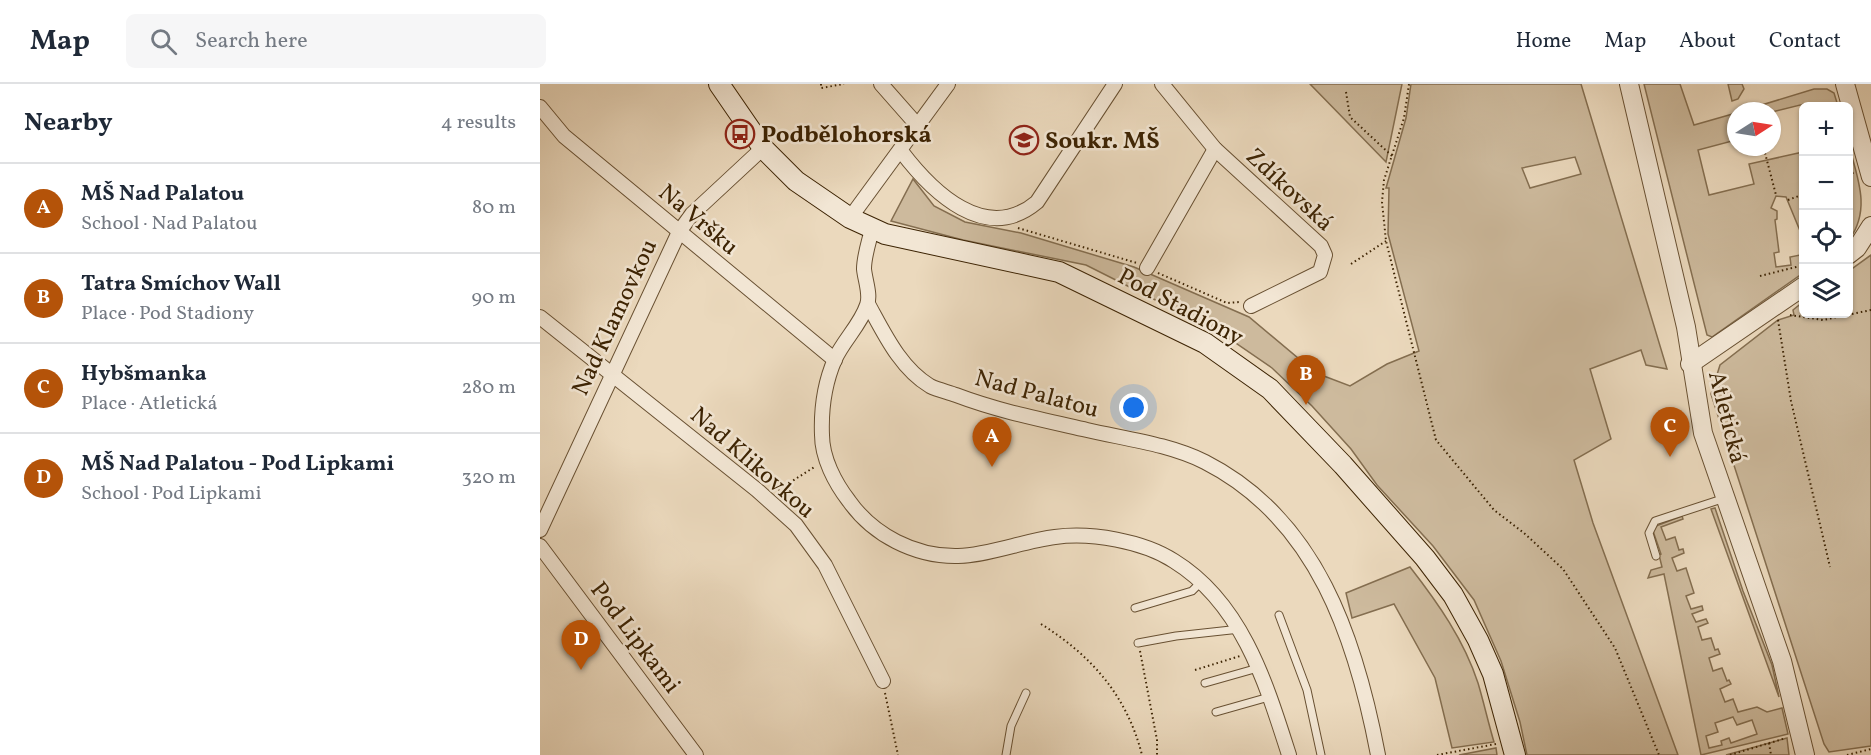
<!DOCTYPE html>
<meta charset="utf-8">
<style>
body{margin:0;font-family:Vollkorn,serif;background:#f6f6f7;color:#1f2937}
.controls{position:absolute;right:18px;top:18px;display:grid;overflow:hidden;border-radius:9px;box-shadow:0 2px 4px #0004}
.controls button{width:54px;height:54px;display:grid;place-items:center;padding:0;border:0;border-bottom:2px solid #e0e1e3;background:#fff;color:#1f2937;font:30px sans-serif}
.compass{position:absolute;left:1187px;top:18px;width:54px;height:54px;border-radius:50%;background:#fff;box-shadow:0 2px 4px #0004;rotate:78deg}
.you{position:absolute;left:594px;top:324px;width:21px;height:21px;margin:-15px;border:4px solid #fff;border-radius:50%;background:#1a73e8;box-shadow:0 0 0 9px #1a73e833}
.badge{display:grid;place-items:center;width:39px;height:39px;border-radius:50%;background:#b45309;color:#fff;font-size:20px;font-weight:700}
.pin{position:absolute;translate:-50% -50px;filter:drop-shadow(0 2px 3px #0008)}
.pin::after{content:'';position:absolute;top:32px;width:21px;height:18px;background:inherit;clip-path:polygon(0 0,100% 0,50% 100%)}
.list{margin:0;padding:0;list-style:none}
h2{display:flex;justify-content:space-between;align-items:center;height:78px;margin:0;padding:0 24px;font-size:26px}
h2 small{font-size:20px;font-weight:400;color:#747a83}
.list li{display:grid;grid-template-columns:39px 1fr auto;gap:18px;align-items:center;box-sizing:border-box;height:90px;padding:0 24px;border-top:2px solid #e0e1e3}
.list b{display:block;font-size:22px;white-space:nowrap}
.list p{margin:0;font-size:20px;white-space:nowrap;color:#747a83}
.list em{font-size:20px;font-style:normal;color:#747a83}
.icon{flex:none;width:33px;height:33px;fill:none;stroke:currentColor;stroke-width:2;stroke-linecap:round;stroke-linejoin:round}
.map{position:relative;flex:none;width:1331px;height:671px;overflow:hidden}
header{display:flex;align-items:center;gap:36px;box-sizing:border-box;height:84px;padding:0 30px;background:#fff;border-bottom:2px solid #e0e1e3}
header strong{font-size:28px}
nav{display:flex;gap:33px;margin-inline-start:auto;font-size:21px}
.search{width:420px;height:54px;background:#f6f6f7;display:flex;align-items:center;gap:15px;box-sizing:border-box;padding:0 21px;border-radius:9px;color:#747a83;font-size:22px}
main{display:flex}
aside{flex:1;background:#fff}
.map>svg:first-child{display:block}
</style>
<header>
<strong>Map</strong>
<div class="search"><svg class="icon" aria-label="search" viewBox="0 0 24 24"><circle cx="10" cy="10" r="6"/><path d="M15 15l6 6"/></svg>Search here</div>
<nav><a>Home</a><a>Map</a><a>About</a><a>Contact</a></nav>
</header>
<main>
<aside>
<h2>Nearby<small>4 results</small></h2>
<ul class="list">
<li><span class="badge">A</span><div><b>MŠ Nad Palatou</b><p>School · Nad Palatou</p></div><em>80 m</em></li>
<li><span class="badge">B</span><div><b>Tatra Smíchov Wall</b><p>Place · Pod Stadiony</p></div><em>90 m</em></li>
<li><span class="badge">C</span><div><b>Hybšmanka</b><p>Place · Atletická</p></div><em>280 m</em></li>
<li><span class="badge">D</span><div><b>MŠ Nad Palatou - Pod Lipkami</b><p>School · Pod Lipkami</p></div><em>320 m</em></li>
</ul>
</aside>
<div class="map">
<svg width="1331" height="671" viewBox="0 0 1331 671">
<rect width="100%" height="100%" fill="#ebd9bd"/>
<filter id="stains"><feTurbulence type="fractalNoise" baseFrequency=".00333" numOctaves="4"/><feColorMatrix values="0 0 0 0 .2 0 0 0 0 .09 0 0 0 0 .02 0 0 0 .5 -.17"/></filter>
<radialGradient id="worn" r=".72"><stop offset=".6" stop-color="#630" stop-opacity="0"/><stop offset="1" stop-color="#630" stop-opacity=".3"/></radialGradient>
<!-- green -->
<g fill="#cdba9d" stroke="#846e50" stroke-width="1.5" fill-rule="evenodd">
<polygon points="770,0 862,0 846,78"/>
<path d="M 871,0 L 1041,0 L 1127,285 L 1106,281 L 1101,266 L 1050,285 L 1071,355 L 1034,376 L 1053,439 L 1138,671 L 987,671 L 980,638 L 961,577 L 934,516 L 893,462 L 837,401 L 811,365 L 772,322 L 732,284 L 681,249 L 546,181 L 423,156 L 351,137 L 373,95 L 394,122 L 425,138 L 481,149 L 594,183 L 709,233 L 776,289 L 810,302 L 847,280 L 879,267 L 848,150 L 849,104 L 846,104 L 866,34 ZM 1035,73 L 1041,90 L 990,104 L 982,84 Z"/>
<polygon points="1104,0 1140,0 1154,41 1196,29 1196,56 1158,66 1169,111 1214,100 1209,80 1263,68 1263,154 1246,113 1236,112 1231,124 1237,127 1237,135 1235,136 1239,168 1234,169 1236,183 1251,181 1250,173 1260,171 1263,178 1263,189 1172,253 1167,251"/>
<polygon points="1188,0 1202,0 1204,5 1198,15 1192,17"/>
<polygon points="1274,5 1287,5 1294,9 1298,22 1265,22 1264,20 1232,28 1202,27"/>
<path d="M 1309,62 C 1318,95 1331,126 1309,156 Z"/>
<polygon points="1331,171 1331,662 1289,668 1284,660 1171,310 1180,281 1238,236 1254,231 1253,226 1263,218 1264,230 1308,230 1309,187"/>
<polygon points="1175,424 1203,507 1232,581 1239,613 1171,425"/>
<path d="M 1142,432 L 1143,435 L 1121,443 L 1126,456 L 1135,453 L 1139,466 L 1143,465 L 1144,469 L 1132,474 L 1137,487 L 1146,484 L 1154,509 L 1146,512 L 1151,525 L 1162,522 L 1163,526 L 1152,530 L 1156,538 L 1166,535 L 1168,539 L 1158,543 L 1162,556 L 1171,554 L 1175,566 L 1178,565 L 1180,570 L 1169,574 L 1173,587 L 1182,584 L 1187,597 L 1189,596 L 1191,600 L 1180,605 L 1185,618 L 1193,615 L 1198,628 L 1217,623 L 1227,628 L 1242,624 L 1248,650 L 1161,671 L 1124,490 L 1108,494 L 1111,486 L 1122,483 L 1119,471 L 1121,470 L 1113,447 L 1116,442 ZM 1193,633 L 1197,641 L 1212,636 L 1217,650 L 1191,659 L 1189,654 L 1181,657 L 1182,661 L 1169,664 L 1166,652 L 1178,648 L 1175,639 Z"/>
<path d="M 870,483 C 898,519 924,556 938,599 C 944,619 948,638 954,658 L 912,664 L 895,594 L 854,520 L 812,534 L 806,509 Z"/>
<polygon points="1247,654 1249,671 1186,671"/>
<polygon points="956,664 957,671 919,671"/>
</g>
<g fill="none" stroke-linecap="round" stroke-linejoin="round">
<!-- service casing -->
<g stroke="#685032" stroke-width="9">
<g id="service">
<polyline points="1116,472 1109,449 1115,437 1185,414"/>
<polyline points="595,524 652,507 661,498"/>
<polyline points="739,531 767,606 781,671"/>
<polyline points="598,559 636,552 700,545"/>
<polyline points="665,599 718,584"/>
<polyline points="676,628 729,613"/>
<polyline points="466,671 471,642 486,609"/>
</g>
</g>
<!-- minor casing -->
<g stroke="#685032" stroke-width="16">
<g id="minor">
<polyline points="341,0 378,42"/>
<polyline points="622,0 675,65 781,162 785,171 780,188 711,222"/>
<polyline points="0,23 24,52 295,276"/>
<path d="M 361,67 C 392,108 446,161 497,118 L 575,0"/>
<polyline points="310,134 408,0"/>
<path d="M 332,145 C 329,158 324,172 324,185 C 325,196 331,211 327,221 C 321,240 303,257 295,275 C 285,298 281,326 282,351 C 282,374 295,399 309,417 C 333,451 375,473 418,472 C 450,471 483,457 515,453 C 551,448 603,457 634,477 C 702,519 726,599 749,671"/>
<polyline points="607,184 675,65"/>
<path d="M 328,220 C 344,249 360,284 390,302 C 398,306 408,308 416,311 C 458,327 503,336 547,346 C 586,355 629,360 665,378 C 777,435 816,555 838,671"/>
<polyline points="0,233 217,406 256,441 285,481 343,597"/>
<polyline points="0,446 139,148 152,130 223,64"/>
<polyline points="0,462 156,671"/>
</g>
</g>
<!-- tertiary casing -->
<g stroke="#685032" stroke-width="20">
<g id="tertiary">
<polyline points="1089,0 1146,243 1163,349 1242,577 1265,671"/>
<polyline points="1305,0 1331,93"/>
<polyline points="1308,171 1317,164 1331,142"/>
<polyline points="1150,280 1264,202"/>
</g>
</g>
<!-- secondary casing -->
<g stroke="#3c2303" stroke-width="22">
<polyline id="secondary" points="179,0 223,64 256,97 310,134 345,150 519,188 665,259 730,305 803,381 885,474 913,511 938,556 953,590 975,671"/>
</g>
<!-- path -->
<g stroke="#3c2303" stroke-width="2" stroke-dasharray="1.5 3" stroke-linecap="butt">
<polyline points="281,0 281,4 304,0"/>
<polyline points="869,0 864,34 844,96 842,118 846,157 896,356 954,426 984,449 1023,485 1075,564 1119,671"/>
<polyline points="806,8 810,33 852,72"/>
<polyline points="1225,69 1236,111"/>
<polyline points="1308,91 1315,88"/>
<polyline points="1248,116 1264,110"/>
<polyline points="478,144 597,179"/>
<polyline points="811,180 846,157"/>
<polyline points="618,189 687,219 699,218"/>
<polyline points="1220,192 1264,181"/>
<polyline points="1250,231 1283,236 1331,226"/>
<polyline points="1238,236 1251,317 1290,483"/>
<polyline points="238,406 276,382"/>
<path d="M 501,540 C 552,572 587,612 602,671"/>
<polyline points="600,567 617,656 617,671"/>
<polyline points="655,586 700,572"/>
<polyline points="345,609 358,671"/>
<polyline points="1229,659 1231,671"/>
<polyline points="897,671 956,660"/>
<polyline points="1190,671 1246,654"/>
<polyline points="1307,671 1331,665"/>
</g>
<!-- service -->
<use href="#service" stroke="#f2e6d4" stroke-width="7"/>
<!-- minor -->
<use href="#minor" stroke="#f2e6d4" stroke-width="14"/>
<!-- tertiary -->
<use href="#tertiary" stroke="#f2e6d4" stroke-width="18"/>
<!-- secondary -->
<use href="#secondary" stroke="#f2e6d4" stroke-width="20"/>
</g>
<!-- icons -->
<defs>
<g id="bus-ring" transform="scale(1.5)"><circle r="9.5" fill="#f2e6d4" stroke="#8f2418" stroke-width="1.5"/><path d="M-5-6H5V4H4V6H2V4H-2V6H-4V4H-5ZM-3.5-4V0h7V-4ZM-3.5 1.2v1.5H-2V1.2ZM2 1.2v1.5H3.5V1.2Z" fill="#8f2418"/></g>
<g id="school-ring" transform="scale(1.5)"><circle r="9.5" fill="#f2e6d4" stroke="#8f2418" stroke-width="1.5"/><path d="M0-5L7-2L0 1L-7-2ZM-4 1L0 2.5L4 1V4Q0 6-4 4Z" fill="#8f2418"/></g>
</defs>
<g fill-rule="evenodd">
<use href="#bus-ring" x="200" y="50"/>
<use href="#school-ring" x="484" y="56"/>
</g>
<g text-anchor="middle" stroke-width="5" stroke-linejoin="round" paint-order="stroke">
<!-- poi labels -->
<g font-size="24" font-weight="bold" fill="#3c2303" stroke="#f2e6d4" text-anchor="start">
<text x="221" y="58">Podbělohorská</text>
<text x="505" y="64">Soukr. MŠ</text>
</g>
<!-- street labels -->
<g font-size="24" fill="#3c2303" stroke="#f2e6d4">
<text transform="translate(750 105) rotate(43)" y="8">Zdíkovská</text>
<text transform="translate(159 135) rotate(40)" y="8">Na Vršku</text>
<text transform="translate(641 222) rotate(28)" y="8">Pod Stadiony</text>
<text transform="translate(74 233) rotate(-65)" y="8">Nad Klamovkou</text>
<text transform="translate(497 309) rotate(15)" y="8">Nad Palatou</text>
<text transform="translate(1188 333) rotate(76)" y="8">Atletická</text>
<text transform="translate(213 378) rotate(41)" y="8">Nad Klikovkou</text>
<text transform="translate(96 553) rotate(53)" y="8">Pod Lipkami</text>
</g>
</g>
<rect width="100%" height="100%" filter="url(#stains)"/>
<rect width="100%" height="100%" fill="url(#worn)"/>
</svg>
<div class="controls">
<button>+</button>
<button>−</button>
<button><svg class="icon" aria-label="locate" viewBox="0 0 24 24"><circle cx="12" cy="12" r="6"/><path d="M12 2v4M12 18v4M2 12h4M18 12h4"/></svg></button>
<button><svg class="icon" aria-label="layers" viewBox="0 0 24 24"><path d="M12 4l9 5-9 5-9-5zM3 14l9 5 9-5"/></svg></button>
</div>
<svg class="compass" viewBox="-18 -18 36 36"><path d="M0-13l5 13h-10z" fill="#e53935"/><path d="M0 13l5-13h-10z" fill="#747a83"/></svg>
<div class="you"></div>
<div class="pin badge" style="left:452px;top:383px">A</div>
<div class="pin badge" style="left:766px;top:321px">B</div>
<div class="pin badge" style="left:1130px;top:373px">C</div>
<div class="pin badge" style="left:41px;top:586px">D</div>
</div>
</main>
